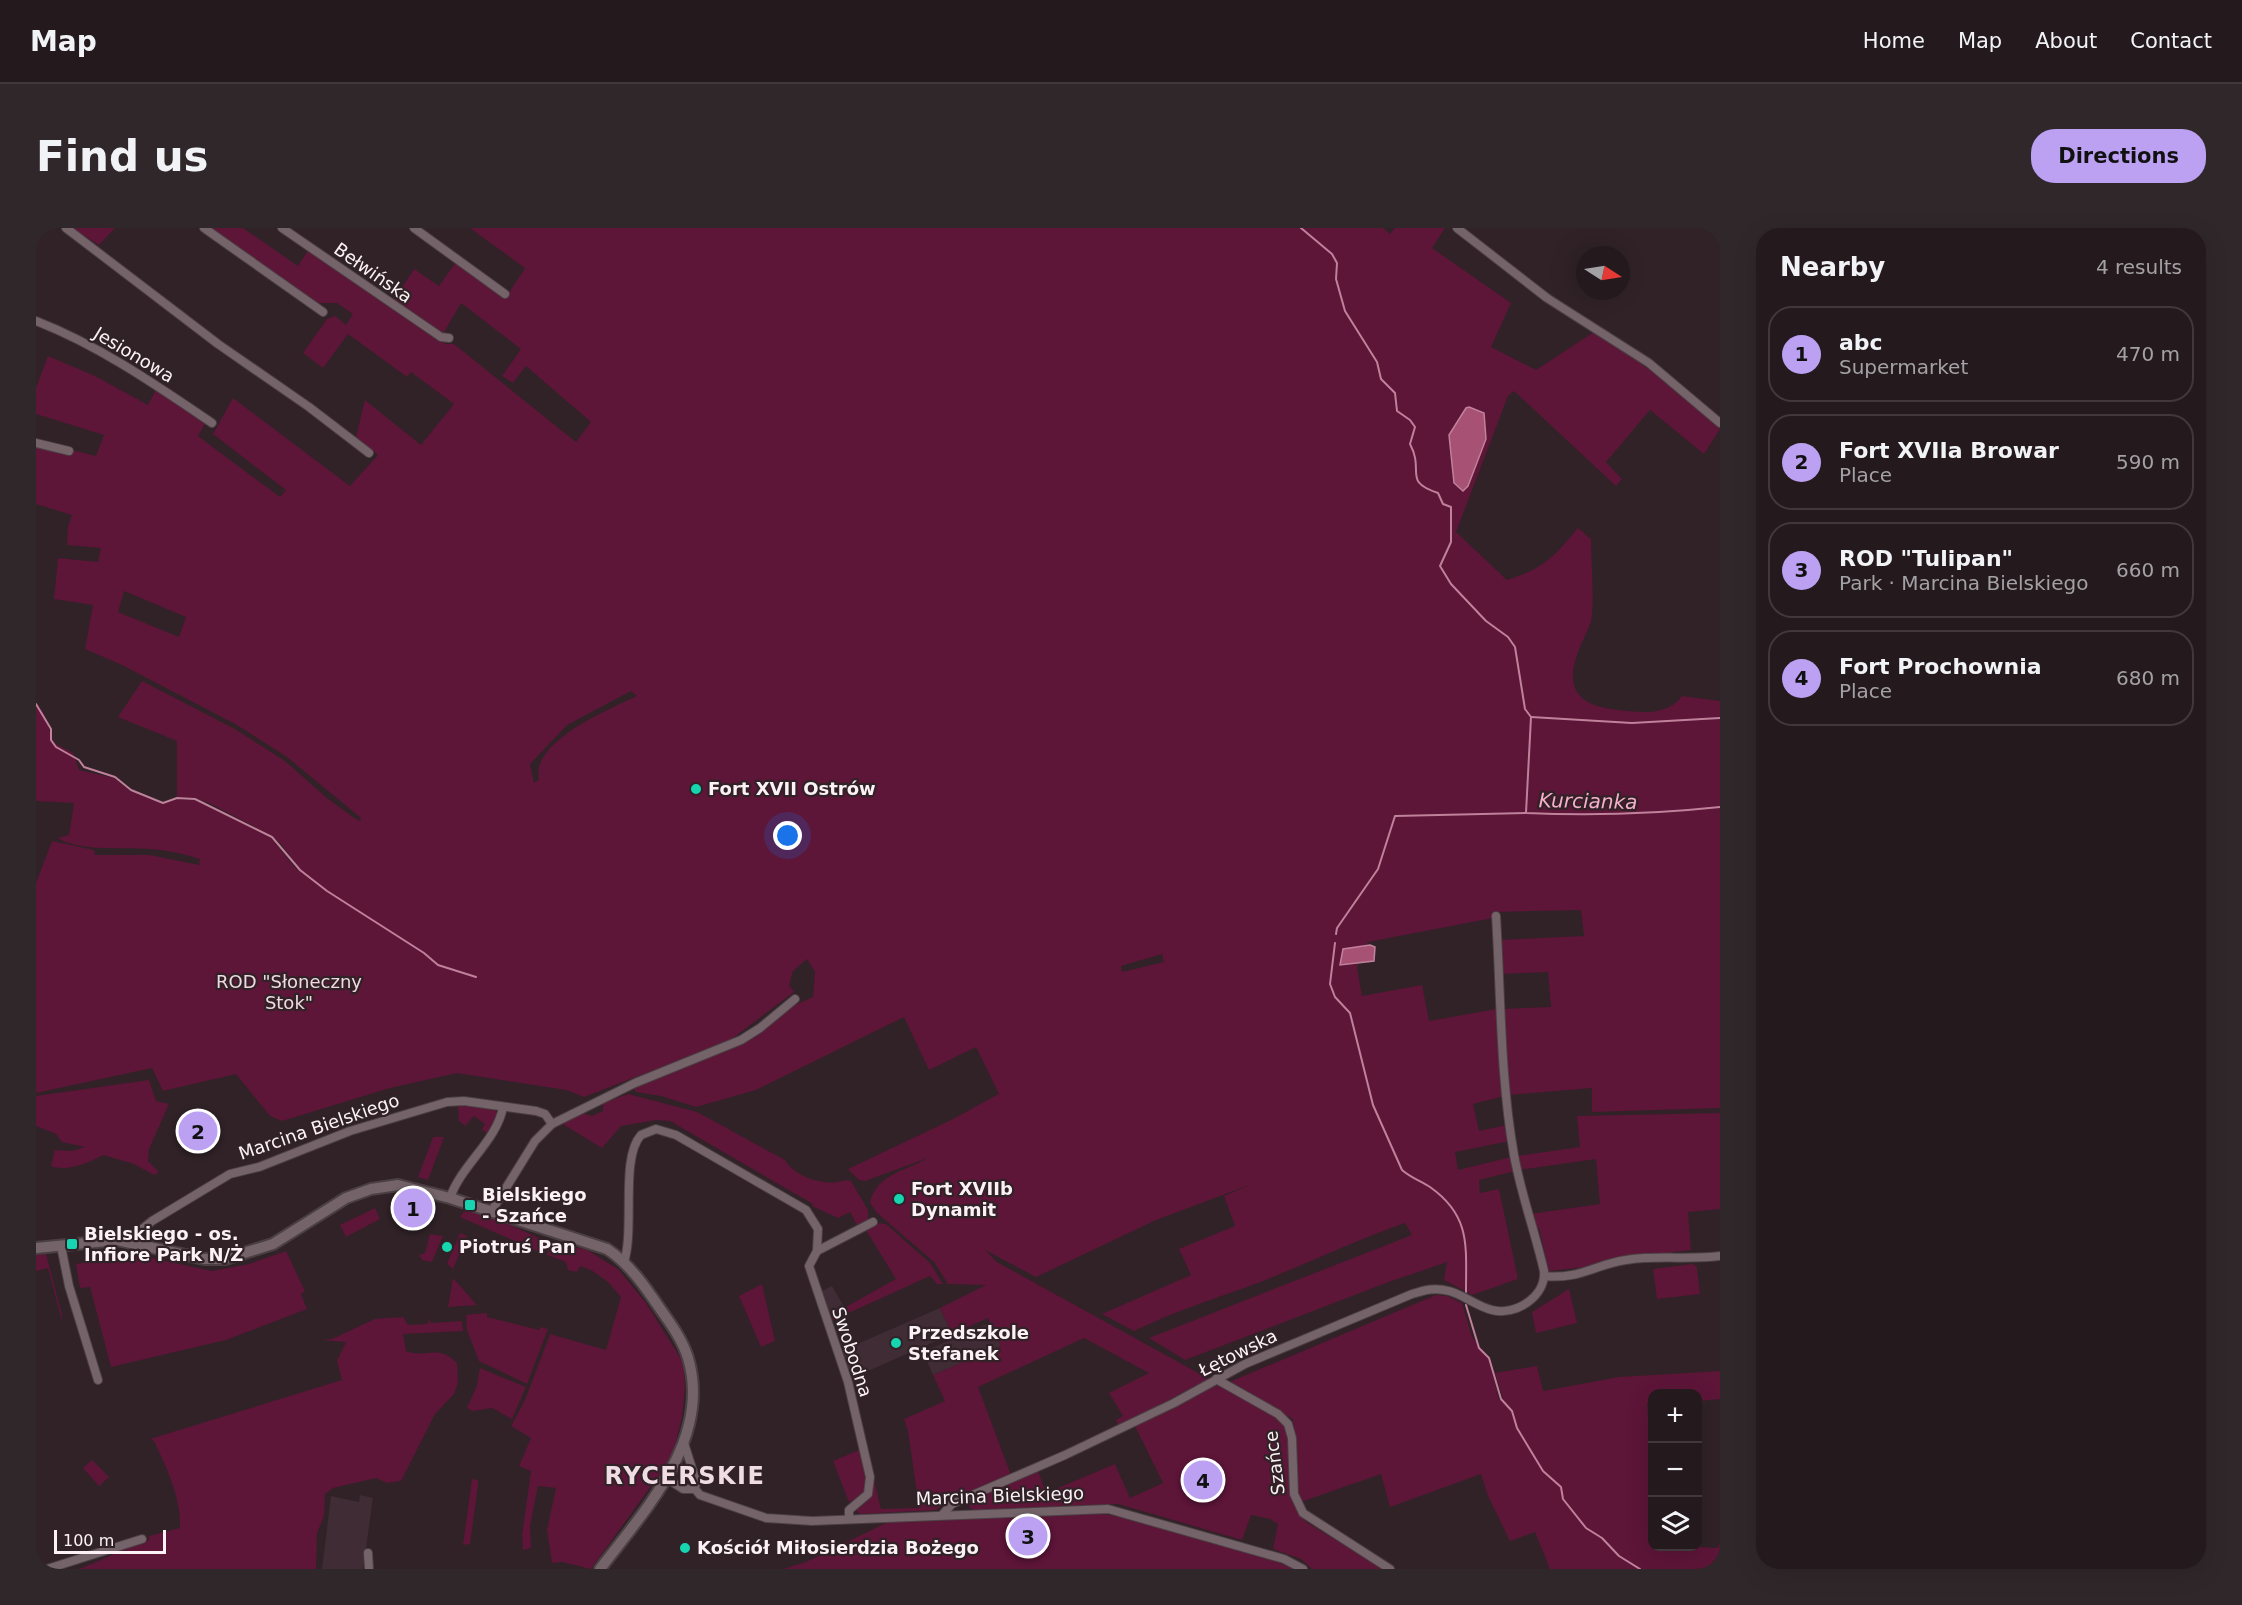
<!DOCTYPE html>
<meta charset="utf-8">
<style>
body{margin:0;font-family:"DejaVu Sans",sans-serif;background:#30272a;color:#f1f3f6}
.controls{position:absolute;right:18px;bottom:18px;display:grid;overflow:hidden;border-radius:12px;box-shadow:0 6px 24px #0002}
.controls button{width:54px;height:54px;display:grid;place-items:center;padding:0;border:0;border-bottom:2px solid #41383b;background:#241a1d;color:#f1f3f6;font:30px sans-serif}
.compass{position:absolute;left:1540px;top:18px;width:54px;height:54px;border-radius:50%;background:#241a1d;box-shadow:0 6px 24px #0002;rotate:102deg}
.scale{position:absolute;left:18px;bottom:15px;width:112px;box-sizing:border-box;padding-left:6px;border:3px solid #fcf2f5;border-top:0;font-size:16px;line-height:21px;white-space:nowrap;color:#fcf2f5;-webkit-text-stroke:4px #302227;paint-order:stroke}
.you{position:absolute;left:752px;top:608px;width:21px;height:21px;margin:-15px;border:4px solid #fff;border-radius:50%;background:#1a73e8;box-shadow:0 0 0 9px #1a73e833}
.badge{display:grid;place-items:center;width:39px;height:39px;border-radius:50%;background:#bca0f2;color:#111;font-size:20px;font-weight:700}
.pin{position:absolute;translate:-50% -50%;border:3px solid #fff;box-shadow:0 2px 6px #0006}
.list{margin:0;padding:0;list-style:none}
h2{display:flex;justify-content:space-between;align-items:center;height:78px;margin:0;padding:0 24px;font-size:26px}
h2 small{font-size:20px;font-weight:400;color:#a3a1a4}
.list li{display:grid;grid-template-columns:39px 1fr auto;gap:18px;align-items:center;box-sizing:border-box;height:96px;margin:0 12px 12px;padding:0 12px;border:2px solid #41383b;border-radius:24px}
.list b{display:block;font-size:22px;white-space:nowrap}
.list p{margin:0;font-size:20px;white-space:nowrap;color:#a3a1a4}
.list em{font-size:20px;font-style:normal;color:#a3a1a4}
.icon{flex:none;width:33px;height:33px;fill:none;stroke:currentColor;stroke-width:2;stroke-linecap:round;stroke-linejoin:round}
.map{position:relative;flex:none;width:1684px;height:1341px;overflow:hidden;border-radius:24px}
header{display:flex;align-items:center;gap:36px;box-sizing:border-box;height:84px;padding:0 30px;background:#241a1d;border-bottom:2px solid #41383b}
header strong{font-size:28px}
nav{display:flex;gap:33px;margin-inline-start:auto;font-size:21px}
.intro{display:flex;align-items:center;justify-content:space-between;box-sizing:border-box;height:144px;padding:0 36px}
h1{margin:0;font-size:42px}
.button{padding:15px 27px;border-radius:24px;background:#bca0f2;color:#111;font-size:21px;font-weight:700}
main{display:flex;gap:36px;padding:0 36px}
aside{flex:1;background:#241a1d;border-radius:24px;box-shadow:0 6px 24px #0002}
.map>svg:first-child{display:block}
</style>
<header>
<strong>Map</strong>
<nav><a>Home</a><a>Map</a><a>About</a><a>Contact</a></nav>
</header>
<div class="intro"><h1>Find us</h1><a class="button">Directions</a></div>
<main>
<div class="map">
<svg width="1684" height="1341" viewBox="0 0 1684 1341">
<rect width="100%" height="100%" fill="#302227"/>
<!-- built -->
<g fill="#402c34">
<polygon points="796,1058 810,1082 793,1090 784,1064"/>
<polygon points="904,1080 916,1106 816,1150 805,1123"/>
<polygon points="955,1094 965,1118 897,1147 887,1124"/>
<polygon points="324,1267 337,1270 327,1341 286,1341 295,1268 323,1274"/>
</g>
<!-- green -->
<g fill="#5d1538" fill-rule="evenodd">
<polygon points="36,0 79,0 63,17"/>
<path d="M 174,0 L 207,0 L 262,38 L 273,21 L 410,116 L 418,116 L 540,214 L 555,194 L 490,138 L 477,155 L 466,148 L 485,121 L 425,75 L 407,106 L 357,73 L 378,41 L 403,58 L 420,34 L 469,71 L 489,40 L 434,0 L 1347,0 L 1354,6 L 1359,0 L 1409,0 L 1396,20 L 1475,75 L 1455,119 L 1500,142 L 1558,104 C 1604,133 1645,163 1684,201 L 1668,226 L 1614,182 L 1570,234 L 1586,251 L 1580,258 L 1478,163 L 1472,168 L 1420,304 L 1471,352 C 1507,341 1518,329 1542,300 L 1555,311 C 1555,336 1558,363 1556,388 C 1554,401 1545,414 1541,427 C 1526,471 1554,480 1592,483 C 1613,485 1632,486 1646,468 L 1684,473 L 1684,880 L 1556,884 L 1556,860 L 1473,867 L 1466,781 L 1515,779 L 1512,744 L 1465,746 L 1463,712 L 1548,708 L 1545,682 L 1457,684 L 1457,690 L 1332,714 L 1321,739 L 1326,768 L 1386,757 L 1393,793 L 1461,781 L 1468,868 L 1437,876 L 1443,903 L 1471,897 L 1474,913 L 1419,924 L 1422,942 L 1475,929 L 1479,943 L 1443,952 L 1444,965 L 1463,961 L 1482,1051 L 1436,1067 L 1408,1052 L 1411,1034 L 1350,1055 L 1149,1132 L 1113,1110 L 1376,1007 L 1369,995 C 1317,1013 1269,1037 1219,1056 C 1178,1071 1137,1084 1098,1103 L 1066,1086 L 1155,1047 L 1143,1021 L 1199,998 L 1188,968 L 1216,956 L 1120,992 L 1000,1049 L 949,1022 L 961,1034 L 1173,1151 L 1083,1198 L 1080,1192 L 1087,1188 L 1073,1165 L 1113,1145 L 1048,1110 L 942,1159 L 975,1247 L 914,1271 L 900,1282 L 824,1286 L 820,1282 L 833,1272 L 838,1252 L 845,1281 L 883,1280 L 872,1203 L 868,1191 L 909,1173 L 897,1147 L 965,1118 L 952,1090 L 916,1106 L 904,1080 L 950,1057 L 912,1056 L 898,1034 L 841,985 L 834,975 C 840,946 870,943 892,930 L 829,953 L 823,952 L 812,941 L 915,892 L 963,866 L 940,819 L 893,842 L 868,789 L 720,862 L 660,879 L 625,868 L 600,864 L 597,860 L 714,810 L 759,777 L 777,769 L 779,744 L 771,731 L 757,743 L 753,757 L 758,764 L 693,813 L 548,869 L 530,862 L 421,845 L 354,860 L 246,893 L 234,888 L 200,846 L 127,863 L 116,840 L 0,865 L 0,655 L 16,613 L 58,622 L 59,627 L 114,627 L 163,637 L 164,631 C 148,626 131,622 114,621 C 88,619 43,624 22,610 L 33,607 L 38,575 L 0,573 L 0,478 L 7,484 L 18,515 L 37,525 L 43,542 L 78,550 L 94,563 L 127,576 L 142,571 L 159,572 L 174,578 L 235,610 L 262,643 L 264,641 L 245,616 L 236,608 L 175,576 L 160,570 L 141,569 L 141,513 L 82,489 L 106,453 L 199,501 L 249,533 L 292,571 L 320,591 L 324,593 L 325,590 L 251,529 L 201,497 L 86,437 L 49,421 L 57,377 L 18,371 L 22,330 L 62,334 L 65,320 L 31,317 L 32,298 L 36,287 L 0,276 L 0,219 L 36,222 L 60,228 L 68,207 L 0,186 L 0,160 L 12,128 L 59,148 L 112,177 L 121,160 L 170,194 L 162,208 L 244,269 L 250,262 L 177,206 L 197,170 L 314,258 L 342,227 L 320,209 L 329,172 L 385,217 L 418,176 L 375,144 L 371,149 L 312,106 L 287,140 L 267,125 L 291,91 L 299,88 L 310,97 L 317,86 L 301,75 L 280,75 ZM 88,363 L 150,389 L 143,409 L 82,384 ZM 595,463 L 601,468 C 574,481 495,513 503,551 L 498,555 L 494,536 L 531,497 ZM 1126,726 L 1128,734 L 1086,744 L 1085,738 Z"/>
<path d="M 113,852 L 120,873 L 133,876 L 113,921 L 112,933 L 123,944 L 118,947 L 98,936 L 67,927 C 53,935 31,944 15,938 L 19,922 L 36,923 L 49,919 L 26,914 L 20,906 L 0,898 L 0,868 Z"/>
<path d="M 592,866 L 661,884 L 749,932 C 757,947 785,957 801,954 C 808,953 809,951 815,953 L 832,982 L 832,993 L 821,997 L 814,984 L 802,990 L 776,978 L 777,976 L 634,893 L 620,892 L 585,898 L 566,920 L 525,895 L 546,885 L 556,888 L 567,883 L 567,875 Z"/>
<polygon points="426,875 459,882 462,887 451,906 446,901 449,896 438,888 429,898 423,893 422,879"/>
<polygon points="1684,885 1684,981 1652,984 1655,1022 1577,1031 1549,1039 1513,1043 1503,1000 1499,1001 1494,986 1564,976 1560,931 1483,942 1480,928 1544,919 1541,888"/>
<polygon points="397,909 408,909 392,952 382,949"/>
<polygon points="339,980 344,991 310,1009 304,997"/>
<polygon points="429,982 470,995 503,1010 503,1016 509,1024 508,1026 424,989"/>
<polygon points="842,995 850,996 894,1035 907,1056 901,1056 894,1048 795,1093 793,1090 809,1082 808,1080 860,1051 830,1002"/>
<polygon points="424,1005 431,1008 417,1041 411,1036"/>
<polygon points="394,1006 407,1008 396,1034 386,1032 383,1027 389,1025"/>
<polygon points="506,1011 551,1022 582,1041 610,1075 644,1129 648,1141 649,1160 646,1189 636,1229 555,1341 526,1334 516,1335 511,1302 520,1260 502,1258 494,1298 495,1320 487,1322 486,1307 495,1243 483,1238 495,1210 475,1198 489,1172 514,1106 570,1122 585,1069 572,1054 555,1042 544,1038 541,1044 532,1042 530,1034 511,1027 512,1023 505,1015"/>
<polygon points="250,1023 269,1063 265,1066 271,1081 190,1112 75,1139 54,1059 44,1060 40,1036 97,1026 176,1043 213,1036"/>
<polygon points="10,1026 26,1087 26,1090 24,1092 25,1089 12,1040 0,1043 0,1027"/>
<polygon points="1657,1036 1661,1040 1664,1066 1621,1071 1617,1041"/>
<polygon points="417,1050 441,1077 412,1079"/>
<polygon points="726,1056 739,1113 725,1119 703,1068"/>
<polygon points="1533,1061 1541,1095 1500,1105 1496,1084"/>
<polygon points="1400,1067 1411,1068 1426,1075 1436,1109 1453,1131 1463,1172 1467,1171 1459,1145 1501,1138 1507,1163 1583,1149 1684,1143 1684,1171 1662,1173 1662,1166 1616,1166 1616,1174 1611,1175 1613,1201 1616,1202 1616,1318 1662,1318 1662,1312 1663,1319 1681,1320 1684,1316 1684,1341 1514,1341 1499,1304 1474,1313 1452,1268 1445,1246 1354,1279 1345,1246 1262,1275 1257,1191 1191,1155"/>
<polygon points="451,1085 451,1089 503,1102 505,1099 512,1101 491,1156 443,1133 431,1102 430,1087"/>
<path d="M 367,1089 L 372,1097 L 392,1096 L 393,1090 L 395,1095 L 426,1093 L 427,1103 L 367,1106 L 370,1123 C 391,1131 401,1115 421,1135 L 422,1155 L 418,1166 L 399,1186 L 365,1253 L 351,1255 L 340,1250 L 297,1260 L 289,1266 L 288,1288 L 281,1305 L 280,1341 L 43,1341 C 58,1335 72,1329 86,1322 C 95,1317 104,1318 113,1312 L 113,1308 L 144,1300 C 145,1269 131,1241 118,1213 L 114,1211 L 306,1152 L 301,1133 L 310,1114 L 286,1112 L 296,1111 L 339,1091 Z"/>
<polygon points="444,1140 490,1159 476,1191 456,1180 437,1183 431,1180 441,1157"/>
<polygon points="1183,1155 1247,1193 1252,1205 1256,1274 1270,1294 1347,1341 1276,1341 1265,1331 1237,1321 1242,1296 1234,1291 1215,1287 1206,1312 1082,1276 938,1282 933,1279 935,1272 1002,1243 1010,1265 1079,1236 1094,1270 1127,1255 1099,1198"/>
<path d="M 823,1222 C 830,1245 840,1264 813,1274 L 797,1233 Z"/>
<polygon points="56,1232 73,1249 63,1258 47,1240"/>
<polygon points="436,1251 442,1252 442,1258 434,1316 427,1317"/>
<path d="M 1039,1284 C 1106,1286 1196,1315 1258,1341 L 747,1341 L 770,1334 L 854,1293 Z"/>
</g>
<!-- water -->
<g fill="#a75175" stroke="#c0819b" stroke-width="1.5">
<polygon points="1433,179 1448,185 1450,211 1432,258 1427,263 1418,255 1413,207 1430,180"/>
<polygon points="1334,717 1339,719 1338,733 1304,737 1307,721"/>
</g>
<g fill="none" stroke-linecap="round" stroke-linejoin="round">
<!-- stream -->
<g stroke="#c0819b" stroke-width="2">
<path d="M 1265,0 L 1296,26 L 1301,35 L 1300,51 L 1309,83 L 1341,134 L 1345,151 L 1359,165 L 1361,183 L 1374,192 L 1379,199 L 1374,216 C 1389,244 1366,253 1402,265 L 1407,276 L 1415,279 L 1415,314 L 1404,338 L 1415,356 L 1450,393 L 1472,409 L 1479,419 L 1489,481 L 1495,489 L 1490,585 C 1556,588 1619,586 1684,579"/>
<polyline points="0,476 15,501 15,512 20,519 43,532 48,539 79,549 95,562 127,575 141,570 159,571 236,609 264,642 291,663 388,725 402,737 440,749"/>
<polyline points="1495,489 1596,495 1684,490"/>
<polyline points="1300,706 1301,700 1342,641 1359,588 1490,585"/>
<path d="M 1299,715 L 1294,756 L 1299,769 L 1314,785 L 1337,877 L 1366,942 C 1375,950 1385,953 1394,959 C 1435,988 1430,1018 1430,1064"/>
<polyline points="1430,1077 1443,1120 1453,1130 1465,1171 1476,1183 1481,1200 1507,1243 1525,1259 1527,1271 1550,1300 1566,1310 1583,1328 1604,1341"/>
</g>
<!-- minor casing -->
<g stroke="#4a3f42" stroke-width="10">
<g id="minor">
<polyline points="30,0 182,116 273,179 333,225"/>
<polyline points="168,0 287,84"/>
<polyline points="246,0 405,109 413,110"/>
<polyline points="378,0 469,66"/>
<polyline points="1421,0 1511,70 1613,135 1684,195"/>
<path d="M 0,93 C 64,118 120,157 176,195"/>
<polyline points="0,215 33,223"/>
<path d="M 414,970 C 425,937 461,913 467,879"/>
<polyline points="455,984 499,913 516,896 599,855 705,812 724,800 759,771"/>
<polyline points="95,1014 96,1009 116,993 194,946 223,939 314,903 411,874 428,873 500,883 509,886 516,896"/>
<polyline points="25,1018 33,1058 62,1152"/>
<path d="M 588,1034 C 599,1000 584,930 605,907 L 620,901 L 640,907 L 770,982 L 782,1001 L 781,1023"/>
<path d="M 1508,1048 C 1543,1052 1560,1036 1590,1032 C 1622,1027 1653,1032 1684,1028"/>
<polyline points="1180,1151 1242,1186 1252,1196 1256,1210 1258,1266 1267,1285 1354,1341"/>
<polyline points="648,1215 660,1253 659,1261 664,1267 730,1290 776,1293 1072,1281 1248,1331 1267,1341"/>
<polyline points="630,1250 647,1261 659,1261"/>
<path d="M 906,1287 L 916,1276 L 1029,1227 L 1138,1175 L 1209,1136 L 1376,1066 C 1389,1062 1399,1059 1413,1063 C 1428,1067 1440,1078 1456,1082 C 1479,1088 1510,1069 1508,1043 C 1499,1004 1485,966 1478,927 C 1464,848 1465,768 1460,688"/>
<polyline points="813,1290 813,1282 832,1266 834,1249 812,1154 773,1038 781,1023 837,994"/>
<polyline points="332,1325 333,1341"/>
<polyline points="11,1341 106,1311"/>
</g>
</g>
<!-- tertiary casing -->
<g stroke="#4a3f42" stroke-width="14">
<path id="tertiary" d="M 0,1020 L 81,1012 L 168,1031 L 189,1031 L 237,1016 L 310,970 L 335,961 L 362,957 L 414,970 L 571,1021 C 594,1036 610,1060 625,1082 C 635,1096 647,1113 652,1130 C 676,1211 609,1282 564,1341"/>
</g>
<!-- minor -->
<use href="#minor" stroke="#746369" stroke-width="8"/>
<!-- tertiary -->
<use href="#tertiary" stroke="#746369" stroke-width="10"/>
</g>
<!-- markers -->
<g fill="#18d5b2" stroke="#302227" stroke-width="2">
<circle cx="660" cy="561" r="6"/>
<circle cx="863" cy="971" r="6"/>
<rect x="428" y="971" width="12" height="12" rx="3"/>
<rect x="30" y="1010" width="12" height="12" rx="3"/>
<circle cx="411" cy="1019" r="6"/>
<circle cx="860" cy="1115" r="6"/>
<circle cx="649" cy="1320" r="6"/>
</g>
<g text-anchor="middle" stroke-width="4.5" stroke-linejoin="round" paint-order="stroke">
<!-- street labels -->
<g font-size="18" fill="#fcf2f5" stroke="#302227">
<text transform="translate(337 45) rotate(35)" y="6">Bełwińska</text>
<text transform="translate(98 127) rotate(31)" y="6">Jesionowa</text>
<text transform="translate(283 899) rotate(-19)" y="6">Marcina Bielskiego</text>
<text transform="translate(816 1124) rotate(72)" y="6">Swobodna</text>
<text transform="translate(1202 1125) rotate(-26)" y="6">Łętowska</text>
<text transform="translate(1239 1235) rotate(-97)" y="6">Szańce</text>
<text transform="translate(964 1268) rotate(-2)" y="6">Marcina Bielskiego</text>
</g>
<!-- poi labels -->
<g font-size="18" font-weight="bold" fill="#fcf2f5" stroke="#302227" text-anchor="start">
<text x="672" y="567">Fort XVII Ostrów</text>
<text x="875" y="967">Fort XVIIb<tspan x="875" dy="21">Dynamit</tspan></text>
<text x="446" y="973">Bielskiego<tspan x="446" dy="21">- Szańce</tspan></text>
<text x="48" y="1012">Bielskiego - os.<tspan x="48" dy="21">Infiore Park N/Ż</tspan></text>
<text x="423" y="1025">Piotruś Pan</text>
<text x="872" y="1111">Przedszkole<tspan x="872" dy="21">Stefanek</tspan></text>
<text x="661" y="1326">Kościół Miłosierdzia Bożego</text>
</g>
<!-- park labels -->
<g font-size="18" fill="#f2d9e1" stroke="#302227">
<text x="253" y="760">ROD "Słoneczny<tspan x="253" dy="21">Stok"</tspan></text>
</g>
<!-- water labels -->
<g font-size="20" font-style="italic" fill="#f6aec9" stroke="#302227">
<text transform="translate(1552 573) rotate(1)" y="7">Kurcianka</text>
</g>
<!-- district labels -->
<g font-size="24" font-weight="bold" letter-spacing="1.5" fill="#f0dde4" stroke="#302227">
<text x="649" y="1256">RYCERSKIE</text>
</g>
</g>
</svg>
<div class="controls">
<button>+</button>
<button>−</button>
<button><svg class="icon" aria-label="layers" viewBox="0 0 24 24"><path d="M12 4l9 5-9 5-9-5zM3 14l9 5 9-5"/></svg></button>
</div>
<svg class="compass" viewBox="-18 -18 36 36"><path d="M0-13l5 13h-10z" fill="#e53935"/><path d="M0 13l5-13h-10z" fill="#a3a1a4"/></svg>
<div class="scale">100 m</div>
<div class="you"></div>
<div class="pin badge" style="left:377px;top:980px">1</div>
<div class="pin badge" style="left:162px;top:903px">2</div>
<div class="pin badge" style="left:992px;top:1308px">3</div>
<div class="pin badge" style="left:1167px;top:1252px">4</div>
</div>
<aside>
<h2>Nearby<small>4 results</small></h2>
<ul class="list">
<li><span class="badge">1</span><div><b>abc</b><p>Supermarket</p></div><em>470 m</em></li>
<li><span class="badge">2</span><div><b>Fort XVIIa Browar</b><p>Place</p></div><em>590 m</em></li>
<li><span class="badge">3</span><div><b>ROD &quot;Tulipan&quot;</b><p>Park · Marcina Bielskiego</p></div><em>660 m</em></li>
<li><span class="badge">4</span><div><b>Fort Prochownia</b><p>Place</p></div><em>680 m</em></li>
</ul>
</aside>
</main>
